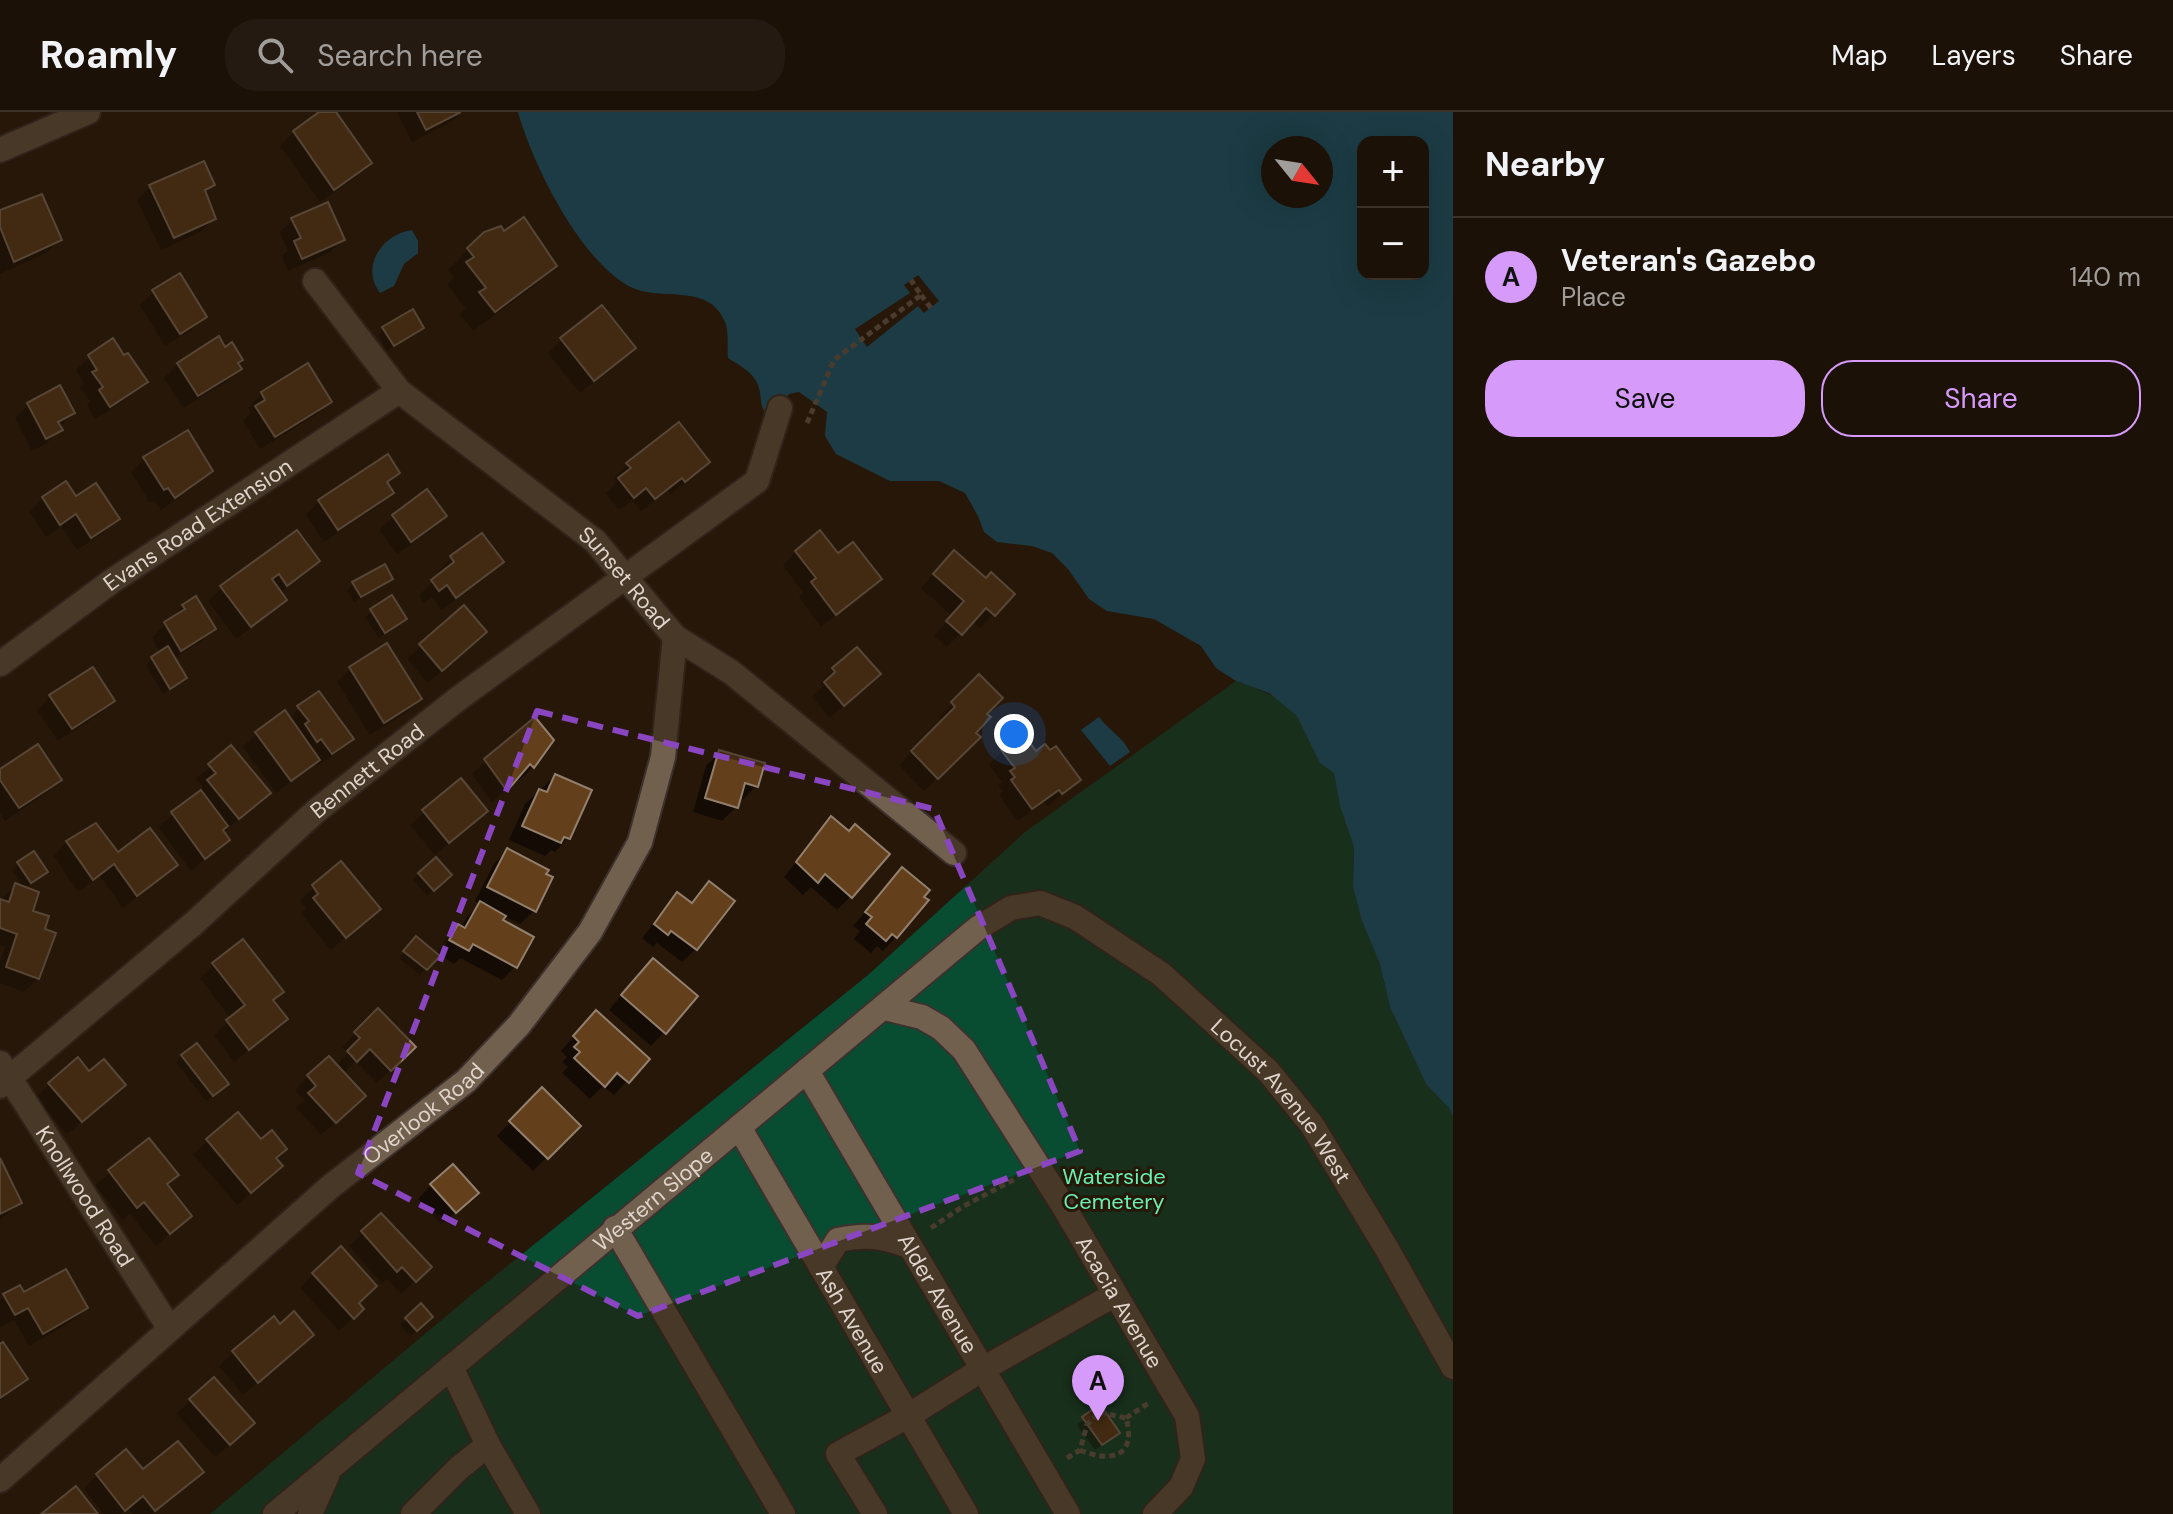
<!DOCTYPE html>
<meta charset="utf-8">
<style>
body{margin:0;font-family:"DM Sans",sans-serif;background:#251a11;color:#f1f3f6}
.controls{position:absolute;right:24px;top:24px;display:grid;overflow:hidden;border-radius:16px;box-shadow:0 8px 32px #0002}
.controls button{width:72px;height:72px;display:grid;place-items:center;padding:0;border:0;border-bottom:2px solid #3a3128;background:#1c1107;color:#f1f3f6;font:40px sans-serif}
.compass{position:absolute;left:1261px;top:24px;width:72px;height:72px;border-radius:50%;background:#1c1107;box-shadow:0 8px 32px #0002;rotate:120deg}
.you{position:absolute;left:1014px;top:622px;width:28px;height:28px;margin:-20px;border:6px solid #fff;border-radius:50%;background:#1a73e8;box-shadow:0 0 0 12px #1a73e833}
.badge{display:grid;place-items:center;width:52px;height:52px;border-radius:50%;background:#d69bfa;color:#111;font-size:26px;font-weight:700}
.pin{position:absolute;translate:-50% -66px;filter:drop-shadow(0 2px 4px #0008)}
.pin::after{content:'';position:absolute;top:42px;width:28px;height:24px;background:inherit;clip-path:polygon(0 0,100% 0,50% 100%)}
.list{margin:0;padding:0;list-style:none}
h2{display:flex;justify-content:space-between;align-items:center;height:104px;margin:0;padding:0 32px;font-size:34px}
h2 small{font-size:26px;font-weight:400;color:#a09d9b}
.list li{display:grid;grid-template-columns:52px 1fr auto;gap:24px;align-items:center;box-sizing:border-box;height:120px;padding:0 32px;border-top:2px solid #3a3128}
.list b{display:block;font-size:30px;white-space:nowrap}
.list p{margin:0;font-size:26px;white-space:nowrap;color:#a09d9b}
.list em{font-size:26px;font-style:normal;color:#a09d9b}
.actions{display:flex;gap:16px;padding:24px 32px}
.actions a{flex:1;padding:18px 0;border:2px solid #d69bfa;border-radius:32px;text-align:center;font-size:28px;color:#d69bfa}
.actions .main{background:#d69bfa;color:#111}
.icon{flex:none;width:44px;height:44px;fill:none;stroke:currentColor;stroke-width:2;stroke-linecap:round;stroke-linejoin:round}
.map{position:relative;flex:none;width:1453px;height:1402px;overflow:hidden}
header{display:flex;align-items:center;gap:48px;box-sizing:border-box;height:112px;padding:0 40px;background:#1c1107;border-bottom:2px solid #3a3128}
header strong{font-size:38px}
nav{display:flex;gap:44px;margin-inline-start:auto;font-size:28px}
.search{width:560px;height:72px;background:#251a11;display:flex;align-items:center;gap:20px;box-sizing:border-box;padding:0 28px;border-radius:32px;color:#a09d9b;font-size:30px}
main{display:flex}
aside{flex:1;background:#1c1107}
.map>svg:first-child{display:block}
</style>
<header>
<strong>Roamly</strong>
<div class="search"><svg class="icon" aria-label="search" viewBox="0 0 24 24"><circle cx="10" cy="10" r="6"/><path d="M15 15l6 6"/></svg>Search here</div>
<nav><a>Map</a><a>Layers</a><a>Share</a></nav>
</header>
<main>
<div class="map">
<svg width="1453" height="1402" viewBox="0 0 1453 1402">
<rect width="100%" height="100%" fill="#261709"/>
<!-- green -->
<path fill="#084c32" d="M 1236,569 C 1258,577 1282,585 1297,603 C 1314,624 1308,643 1334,661 L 1340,694 L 1354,735 L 1353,777 L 1362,809 L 1380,852 L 1390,895 L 1426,972 L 1449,996 L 1453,1005 L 1453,1402 L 210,1402 L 475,1180 L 868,863 L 1025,720 Z"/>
<!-- water -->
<g fill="#10678c" fill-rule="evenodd">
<path d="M 518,0 L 1453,0 L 1453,1005 L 1449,996 L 1426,972 L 1390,895 L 1380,852 L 1362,809 L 1353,776 L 1354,735 L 1340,694 L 1334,661 L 1320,651 L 1297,604 L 1269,581 L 1236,569 L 1216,556 L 1201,534 L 1154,507 L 1107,499 L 1089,487 L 1068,457 L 1052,441 L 1032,434 L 997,430 L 984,420 L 978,404 L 965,381 L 939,369 L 890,369 L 836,342 L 825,324 L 827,300 L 799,280 L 789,282 L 780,296 L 768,305 C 758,292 763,287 758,273 C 754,261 738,252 728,246 C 727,236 729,219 725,210 C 708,168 658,192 627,173 C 578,144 533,53 518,0 ZM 1363,30 L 1423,30 L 1423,162 L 1363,162 ZM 1273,36 L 1321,36 L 1321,84 L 1273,84 Z"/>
<path d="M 412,118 L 418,129 L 418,141 L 404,152 L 394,174 L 380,181 C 360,155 382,122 412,118 Z"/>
<path d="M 1099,605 C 1108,618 1123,625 1130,640 L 1110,654 L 1081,618 Z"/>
</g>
<!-- pier -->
<polygon fill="#261709" points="918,163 939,189 924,201 918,194 867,235 855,217 910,181 904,173"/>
<!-- shadow -->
<g fill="#0007">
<polygon points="323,0 333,0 369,51 356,65 320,90 280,34 294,20"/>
<polygon points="397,0 463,0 454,8 412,30"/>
<polygon points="212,73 204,81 214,107 200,120 161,138 137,88 150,75"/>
<polygon points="0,101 60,127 46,141 0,162"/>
<polygon points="293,107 343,128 329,141 288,159 282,144 288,138 279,121"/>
<polygon points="504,122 554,153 534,174 473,219 460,202 466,197 447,172 454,166 448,158 469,137"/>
<polygon points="154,180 204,204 191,218 165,234 140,193"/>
<polygon points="422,216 387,239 378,223 384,217"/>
<polygon points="562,228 634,236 580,281 548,241"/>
<polygon points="224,237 239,257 226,270 183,296 164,266 178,252"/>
<polygon points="89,245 145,270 132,283 96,307 87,293 90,289 80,275 84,272 76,258"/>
<polygon points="308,254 329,290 316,303 260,337 243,309 251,300 248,296 262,282"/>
<polygon points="28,293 73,300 47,331 32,339 15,306"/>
<polygon points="145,346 210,359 197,372 161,398 154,388 150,391 131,360"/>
<polygon points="708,350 671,382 668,378 641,399 632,388 619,398 606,381 617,370 614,366 628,352"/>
<polygon points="398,361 386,372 392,381 378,394 324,430 306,403 319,389"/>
<polygon points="43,386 75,386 117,407 104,420 77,438 61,414 46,425 30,400"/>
<polygon points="393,404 444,404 431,418 397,442 380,418"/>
<polygon points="796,440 838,444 879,467 821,515 799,485 803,480 783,454"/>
<polygon points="452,446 502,450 488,464 441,498 432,485 424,491 419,483 440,463 438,459"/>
<polygon points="318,449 280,481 285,488 271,501 236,527 208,489 222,476"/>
<polygon points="941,454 985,468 1012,482 980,516 972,509 947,535 934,524 952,504 921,476"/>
<polygon points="391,466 354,490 347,478 354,472"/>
<polygon points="391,485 405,507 379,526 365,505"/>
<polygon points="183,494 214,517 200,530 173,547 185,566 163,582 146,553 161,541 152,526"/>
<polygon points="464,495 471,533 428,571 407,547"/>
<polygon points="351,556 420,587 406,601 370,623 337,570"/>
<polygon points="834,557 879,562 830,606 812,585 823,574 820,571"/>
<polygon points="979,565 985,602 973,621 978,625 924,679 899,653 943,610 939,605"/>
<polygon points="319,582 351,627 338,640 317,654 315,651 276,681 243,635 257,621 288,606"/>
<polygon points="51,584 113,589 99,602 58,629 37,598"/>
<polygon points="552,628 533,655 519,668 516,665 492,691 472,662 486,649"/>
<polygon points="231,636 268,681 223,721 227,728 191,759 158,715 196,684 203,675 196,667"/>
<polygon points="1002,639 1035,642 1078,668 1048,694 1044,690 1018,709 999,683 1003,679 998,674 1002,670 989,653"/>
<polygon points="720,640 756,674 743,688 739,686 736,695 722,709 693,700 706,654"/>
<polygon points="0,659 59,668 46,681 5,709 0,701"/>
<polygon points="555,664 568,726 555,740 551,738 545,744 509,728 525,692"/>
<polygon points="461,669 486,699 435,743 410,713"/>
<polygon points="831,707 851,784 837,798 811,775 803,783 784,765"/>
<polygon points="67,730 117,743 175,753 123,796 100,764 78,780 54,744"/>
<polygon points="507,738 534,799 520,812 504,804 501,809 515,855 502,868 460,846 454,852 438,842 420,863 399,846 410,833 436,843 445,828 458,814 461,816 467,805 480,792 475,789 494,752"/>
<polygon points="436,748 449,763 427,784 413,768"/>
<polygon points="18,752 39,766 24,776 12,758"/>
<polygon points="341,752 378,797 331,838 301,801 306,796 300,788"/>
<polygon points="902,757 896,825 883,839 877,834 871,841 854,827 860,819 853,814"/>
<polygon points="709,772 696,837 682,850 657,831 653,835 642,826 677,783 691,792"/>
<polygon points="15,773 31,800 38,866 24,880 0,871 0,850 5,835 0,833 0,789"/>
<polygon points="214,853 282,879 272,889 286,907 234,950 214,923 231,907 200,866"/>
<polygon points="639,862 664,920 651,934 609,898"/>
<polygon points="378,899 413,935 377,971 355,949 343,962 350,998 321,1023 296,996 304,988 295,978 308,964 335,954 348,941 342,935"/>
<polygon points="582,915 647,947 614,983 603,974 590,987 562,961 568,955 562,950 567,945 561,939"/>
<polygon points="182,944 220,978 206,989 176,950"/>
<polygon points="89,962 110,986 67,1022 36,986 49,972"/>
<polygon points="542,978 578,1014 533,1059 497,1024"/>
<polygon points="238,1003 281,1054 237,1093 193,1042"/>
<polygon points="148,1028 165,1073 189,1104 156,1134 130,1102 123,1108 95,1073"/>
<polygon points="0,1051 20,1091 0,1108"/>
<polygon points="431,1073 462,1094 441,1113 418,1087"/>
<polygon points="381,1104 429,1155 401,1182 387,1167 382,1172 349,1134"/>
<polygon points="313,1162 362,1197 339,1219 300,1176"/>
<polygon points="23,1183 86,1196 72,1209 29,1234 14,1208 1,1215 0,1214 0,1188 4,1184"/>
<polygon points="420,1194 430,1205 410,1224 400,1213"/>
<polygon points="273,1207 298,1236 243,1283 219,1254"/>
<polygon points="0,1234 25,1267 0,1288"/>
<polygon points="190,1288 239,1325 215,1345 177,1302"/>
<polygon points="1100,1295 1111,1327 1095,1338 1077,1313"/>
<polygon points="143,1360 187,1373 152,1402 133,1402 128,1396 121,1402 104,1402 84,1377 97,1363"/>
</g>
<!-- building -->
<g fill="#63401b" stroke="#927f6e" stroke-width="2">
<polygon points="319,0 336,0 372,51 334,78 293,19"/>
<polygon points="417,0 461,0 426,18"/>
<polygon points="204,49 215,73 205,78 216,107 174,126 149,73"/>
<polygon points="42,82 62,128 14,150 0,115 0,98"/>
<polygon points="328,90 345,128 302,147 294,129 301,126 291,106"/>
<polygon points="524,105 557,154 495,200 479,180 486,176 466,150 474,145 467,136 484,120 501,114 504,119"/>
<polygon points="180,161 207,205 180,222 152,178"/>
<polygon points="602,193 636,236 594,269 560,226"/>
<polygon points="413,197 424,216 394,234 382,215"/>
<polygon points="219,224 225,235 232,230 243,248 238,251 242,257 198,284 177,251"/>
<polygon points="113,226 124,243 128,241 148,270 110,295 99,278 103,275 92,260 97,258 88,243"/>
<polygon points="308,251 332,290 275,325 255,294 265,288 261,280"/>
<polygon points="60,273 75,301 58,310 63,318 46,327 27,291"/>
<polygon points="679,310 710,350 685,370 682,366 655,387 646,376 634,386 618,366 631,356 626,351"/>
<polygon points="188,318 213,359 175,386 168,376 164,378 143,345"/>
<polygon points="388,342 400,361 387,370 394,381 338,418 318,388"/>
<polygon points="66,369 76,384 96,371 120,407 91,426 76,402 60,413 42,385"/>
<polygon points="427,377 447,404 411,430 392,403"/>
<polygon points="297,418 320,449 287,474 279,462 272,467 287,488 251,515 220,474"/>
<polygon points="820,418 838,441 853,430 882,467 836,503 811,470 816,466 795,439"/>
<polygon points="482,421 504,450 456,486 447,473 439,479 431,468 454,450 450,444"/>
<polygon points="954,438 986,466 991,460 1015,482 995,504 986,496 962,523 946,509 964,489 933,462"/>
<polygon points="385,452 393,467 361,485 352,470"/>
<polygon points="392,483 407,507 385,521 370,497"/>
<polygon points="196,484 216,517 181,539 164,510 185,497 182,493"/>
<polygon points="464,493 487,520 442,559 419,532"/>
<polygon points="387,531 422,587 384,611 349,555"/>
<polygon points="168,534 187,566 170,577 151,545"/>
<polygon points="857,535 881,562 844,594 824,570 835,560 832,556"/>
<polygon points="93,555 115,589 72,617 49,583"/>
<polygon points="979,562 1003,586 987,602 991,605 976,621 981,625 938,667 911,639 955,595 951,590"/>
<polygon points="319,579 354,627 332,642 321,627 317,630 305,612 309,609 297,594"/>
<polygon points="285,598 320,648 291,669 255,620"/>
<polygon points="535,605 554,628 534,656 530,652 507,679 484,647"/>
<polygon points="1023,621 1036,639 1045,632 1050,638 1056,634 1081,668 1062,682 1059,678 1032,697 1011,668 1015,665 1010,659 1015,656 1001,638"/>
<polygon points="38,632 62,668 19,696 0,668 0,657"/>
<polygon points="231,633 271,681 239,707 207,668 216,661 208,652"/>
<polygon points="719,638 765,651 758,675 745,671 738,696 705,686"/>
<polygon points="555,662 592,678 570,727 564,725 561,731 522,714 539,677 547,680"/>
<polygon points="461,666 488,699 449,731 422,698"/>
<polygon points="201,678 228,714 223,718 230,728 205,747 171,700"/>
<polygon points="831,704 849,719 855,712 890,742 852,786 825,762 818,771 796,750"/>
<polygon points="96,711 118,740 150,716 178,753 137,784 114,752 93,768 66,729"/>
<polygon points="507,736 549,758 546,762 553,765 536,800 487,775"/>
<polygon points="34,739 48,760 31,771 17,750"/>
<polygon points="436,745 452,763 434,779 418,761"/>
<polygon points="341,749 381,797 346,826 313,786 318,782 312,773"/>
<polygon points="902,755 930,778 924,785 929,788 897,826 892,822 886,829 866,812 872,805 865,800"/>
<polygon points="709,769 735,789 697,838 671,819 668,823 654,812 677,780 692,791"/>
<polygon points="15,771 39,780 33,799 49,804 45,817 56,821 39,867 6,855 17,822 0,816 0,787 9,790"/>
<polygon points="480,789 506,804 503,808 534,825 517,856 473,832 469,839 449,828 458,812 465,816"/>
<polygon points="416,824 440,844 427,858 403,839"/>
<polygon points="243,827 284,880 273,888 288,907 249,938 226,908 245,893 212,851"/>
<polygon points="653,846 698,884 666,922 621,883"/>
<polygon points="378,896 416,935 391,959 370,937 357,950 347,939 360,926 354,920"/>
<polygon points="596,898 650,947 629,971 617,961 605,975 574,946 580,940 574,935 579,930 573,924"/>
<polygon points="197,931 229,972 213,984 181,943"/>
<polygon points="329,944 366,984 336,1011 308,981 316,974 307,963"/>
<polygon points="78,945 89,959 104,947 126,973 82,1010 48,971"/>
<polygon points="542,975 581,1014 548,1047 509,1009"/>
<polygon points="238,1000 261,1027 272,1018 287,1037 276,1046 283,1054 251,1081 206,1027"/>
<polygon points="149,1026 179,1063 167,1072 192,1104 170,1122 144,1090 137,1096 108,1058"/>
<polygon points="0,1046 22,1091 0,1102"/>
<polygon points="453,1052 479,1081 456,1101 430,1072"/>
<polygon points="381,1101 432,1155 416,1170 402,1155 397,1160 361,1119"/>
<polygon points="341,1134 377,1174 359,1191 364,1197 354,1207 312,1161"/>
<polygon points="66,1157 88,1196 43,1222 28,1196 15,1203 3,1182 20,1173 24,1180"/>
<polygon points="421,1191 433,1205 417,1219 405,1206"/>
<polygon points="294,1199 314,1223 258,1271 232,1239 274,1204 280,1212"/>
<polygon points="3,1230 28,1267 0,1286 0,1232"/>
<polygon points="214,1265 255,1311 230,1333 189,1287"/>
<polygon points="1100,1292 1120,1321 1102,1333 1082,1305"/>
<polygon points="178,1329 204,1360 155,1399 143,1384 125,1399 96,1362 126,1337 143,1357"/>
<polygon points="76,1374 98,1402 41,1402"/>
</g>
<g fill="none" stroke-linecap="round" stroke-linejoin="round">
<!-- minor casing -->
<g stroke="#3c312d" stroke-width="28">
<g id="minor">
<polyline points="0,38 88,0"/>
<path id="s1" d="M 315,169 L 399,279 L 595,429 L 675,525 L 731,560 L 954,741"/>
<path id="s2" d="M 0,552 L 112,469 L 399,279"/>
<path id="s3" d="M 885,896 L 922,905 L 941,916 L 964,938 L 1061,1090 L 1187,1304 L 1193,1347 L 1181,1375 L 1155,1402"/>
<path id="s4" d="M 0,951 L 170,1217"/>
<path id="s5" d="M 807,959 L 1068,1402"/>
<path id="s6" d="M 0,974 L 193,812 L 316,699 L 459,586 L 757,369 L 780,296"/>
<path id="s7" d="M 739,1015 L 966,1402"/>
<polyline points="615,1116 783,1402"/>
<path d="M 821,1155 L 838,1128 C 865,1122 883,1124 908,1134"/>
<polyline points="451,1255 488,1333 528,1402"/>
<path id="s8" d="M 0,1368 L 330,1075 L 466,969 L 519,913 L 590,820 L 640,730 L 663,645 L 675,525"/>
<path id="s9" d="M 275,1402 L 978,816 L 1011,796 L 1040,791 L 1075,805 L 1161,862 L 1268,959 L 1312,1013 L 1387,1137 L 1453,1255"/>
<polyline points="310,1402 327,1364"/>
<polyline points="413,1402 459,1356 488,1333"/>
<polyline points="875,1402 838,1342 908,1304 981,1258 1114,1183"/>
</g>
</g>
<!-- path -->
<g stroke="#74675b" stroke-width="5" stroke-dasharray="6 4" stroke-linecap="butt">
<polyline points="921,183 931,196"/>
<polyline points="807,311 834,248 921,183 911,168"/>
<polyline points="931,1116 962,1095 1015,1067"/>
<polyline points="1126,1306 1150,1290"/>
<path d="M 1080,1338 C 1111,1351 1137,1345 1126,1306"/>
<polyline points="1067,1346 1080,1338 1087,1313 1099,1300 1126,1306"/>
</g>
<!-- minor -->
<use href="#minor" stroke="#72604f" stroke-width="24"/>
</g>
<!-- marked area -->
<path d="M0 0H1453V1402H0ZM 537,599 L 934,697 L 1080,1039 L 638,1204 L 358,1061 Z" fill="#261709" fill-opacity=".55" fill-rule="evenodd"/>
<path fill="none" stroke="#8a45c1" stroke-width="6" stroke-dasharray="16 10" stroke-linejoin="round" d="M 537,599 L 934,697 L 1080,1039 L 638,1204 L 358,1061 Z"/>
<g text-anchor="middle" stroke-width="6" stroke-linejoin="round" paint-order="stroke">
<!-- street labels -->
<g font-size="22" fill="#dfd4cb" stroke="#261709">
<text dy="8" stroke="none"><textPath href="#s2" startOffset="242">Evans Road Extension</textPath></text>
<text dy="8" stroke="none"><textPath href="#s1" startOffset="432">Sunset Road</textPath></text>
<text dy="8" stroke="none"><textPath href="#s6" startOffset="484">Bennett Road</textPath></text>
<text dy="8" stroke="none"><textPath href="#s9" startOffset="1300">Locust Avenue West</textPath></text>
<text dy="8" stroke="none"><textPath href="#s8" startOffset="560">Overlook Road</textPath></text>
<text dy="8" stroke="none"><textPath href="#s4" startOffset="158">Knollwood Road</textPath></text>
<text dy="8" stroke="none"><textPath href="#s9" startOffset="492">Western Slope</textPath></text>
<text dy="8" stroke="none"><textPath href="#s5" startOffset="258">Alder Avenue</textPath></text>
<text dy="8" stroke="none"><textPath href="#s3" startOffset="388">Acacia Avenue</textPath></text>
<text dy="8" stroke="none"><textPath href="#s7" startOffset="224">Ash Avenue</textPath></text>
</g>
<!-- park labels -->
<g font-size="22" fill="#68efb2" stroke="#261709">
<text x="1114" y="1072">Waterside<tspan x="1114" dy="25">Cemetery</tspan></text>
</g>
</g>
</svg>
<div class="controls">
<button>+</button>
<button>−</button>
</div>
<svg class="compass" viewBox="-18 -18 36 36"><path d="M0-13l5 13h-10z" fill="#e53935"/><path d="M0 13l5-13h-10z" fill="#a09d9b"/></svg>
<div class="you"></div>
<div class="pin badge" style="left:1098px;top:1309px">A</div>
</div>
<aside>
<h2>Nearby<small></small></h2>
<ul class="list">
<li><span class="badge">A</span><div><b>Veteran's Gazebo</b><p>Place</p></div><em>140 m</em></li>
</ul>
<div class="actions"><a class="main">Save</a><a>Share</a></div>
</aside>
</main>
